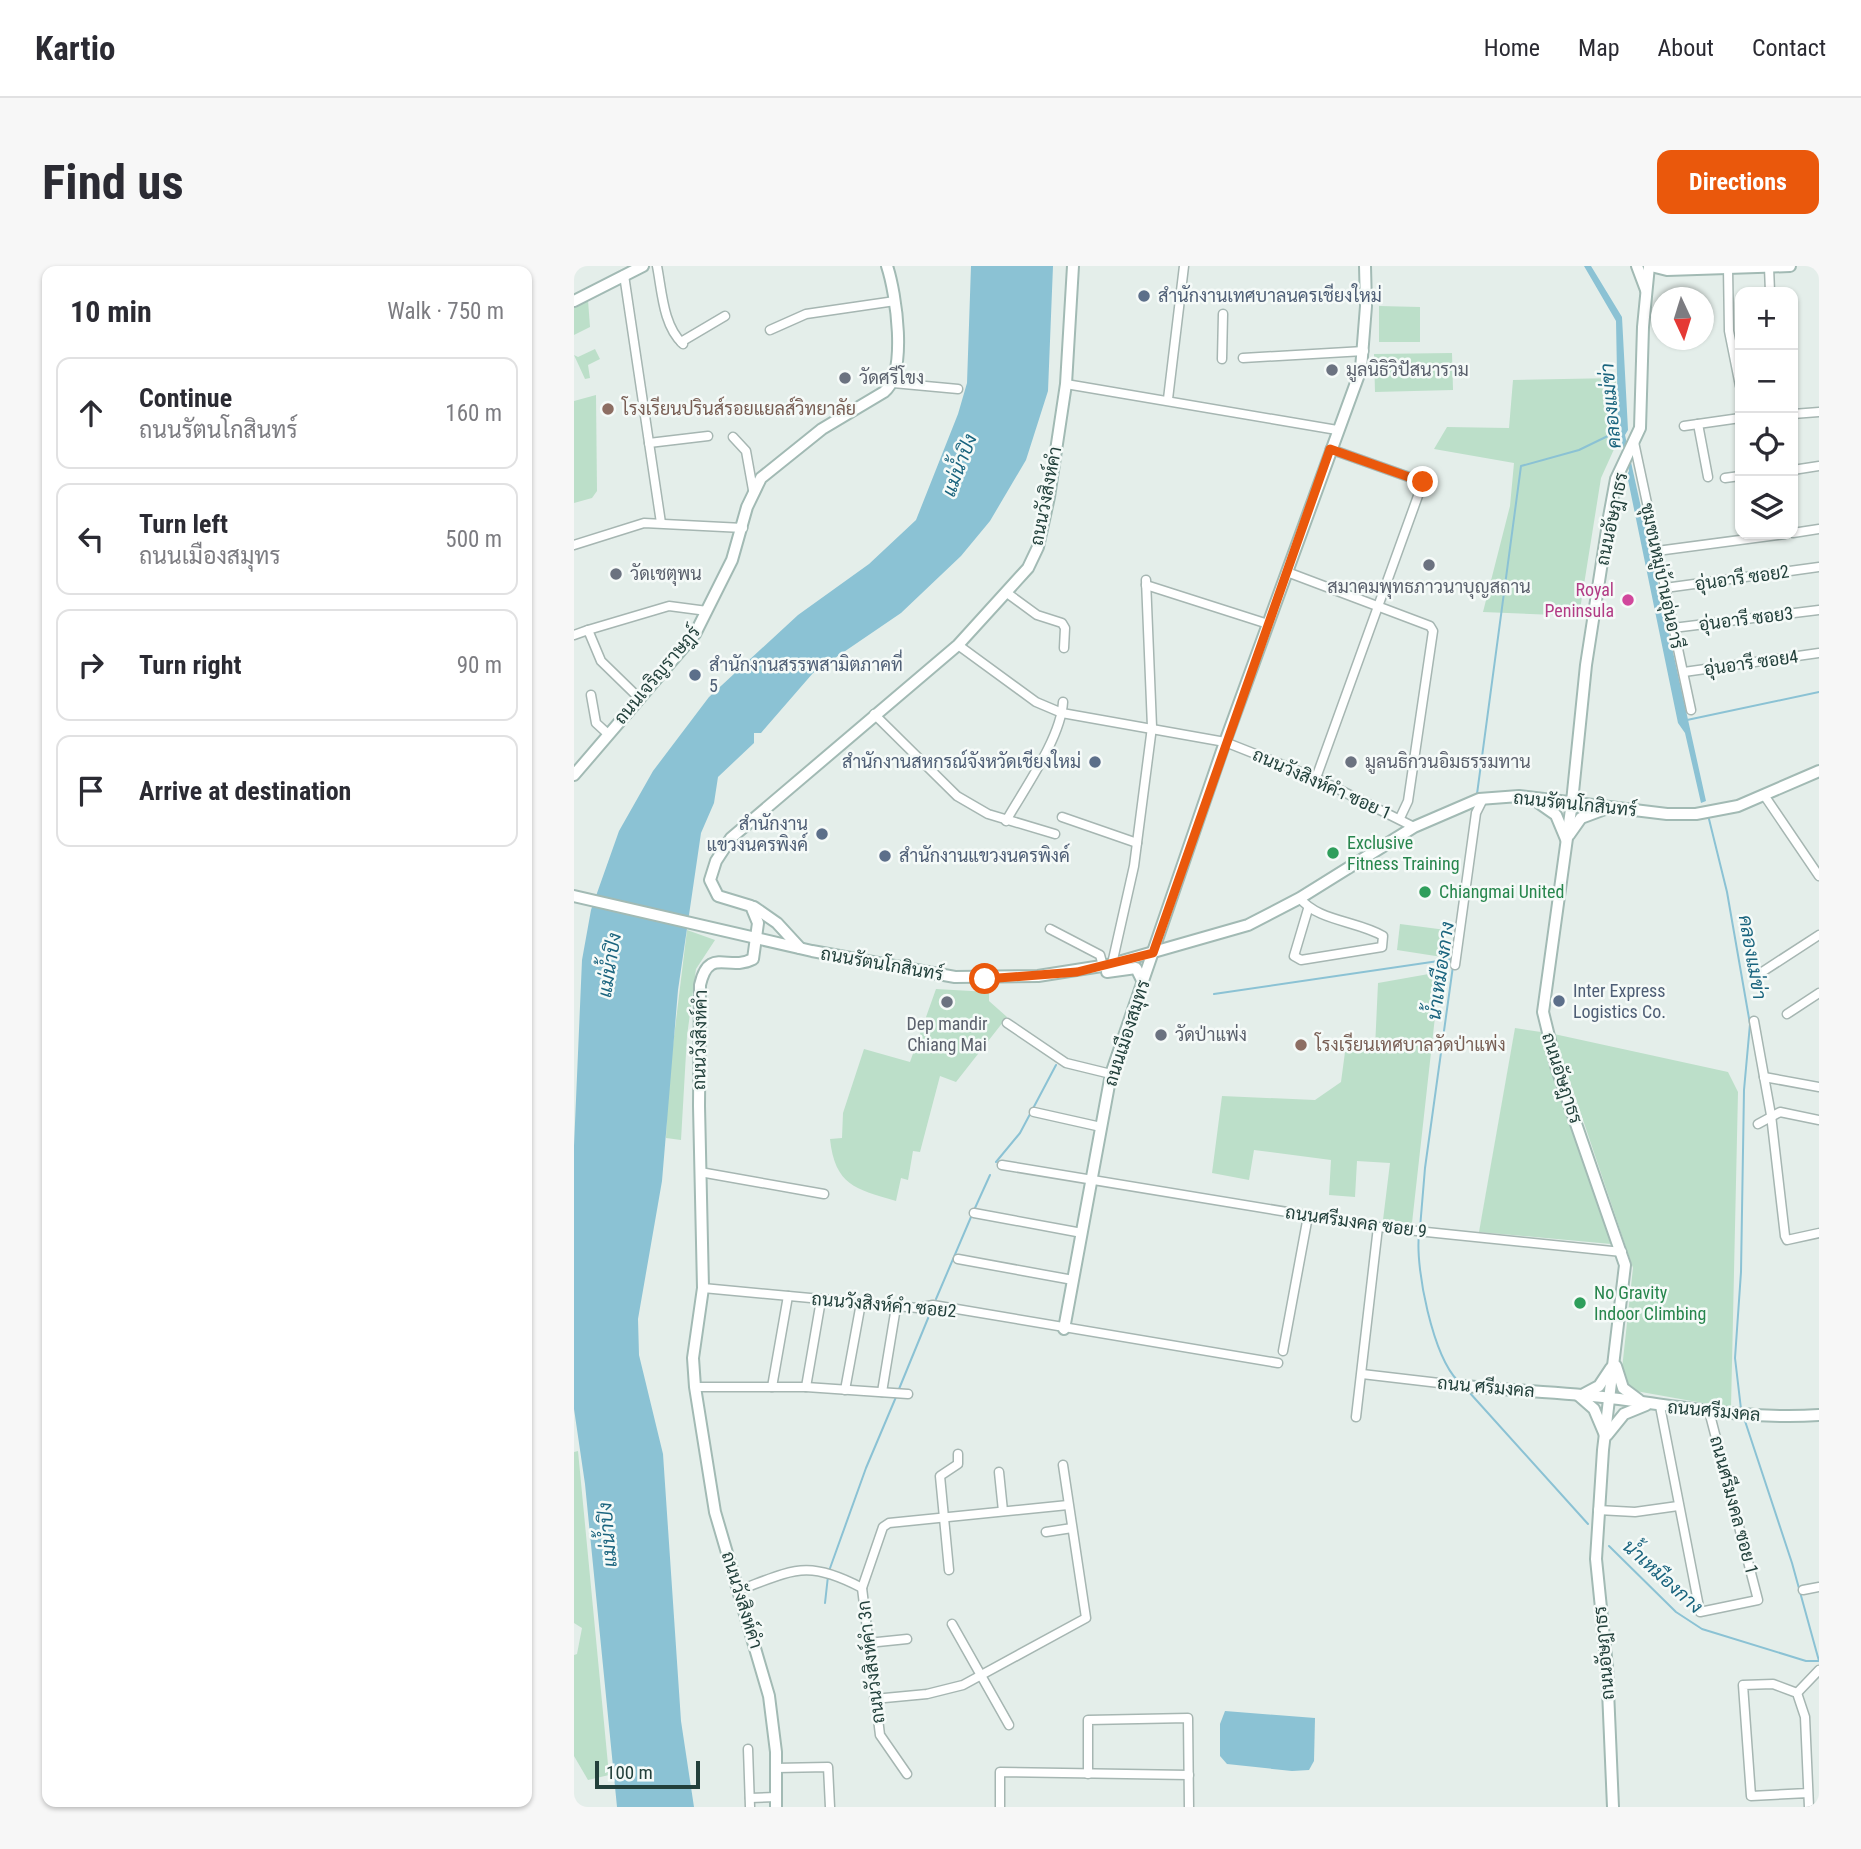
<!DOCTYPE html>
<meta charset="utf-8">
<style>
body{margin:0;font-family:"Roboto Condensed",Sarabun,sans-serif;background:#f7f7f7;color:#2b2b33}
.controls{position:absolute;right:21px;top:21px;display:grid;overflow:hidden;border-radius:14px;box-shadow:0 2px 5px #0004}
.controls button{width:63px;height:63px;display:grid;place-items:center;padding:0;border:0;border-bottom:2px solid #e1e1e2;background:#fff;color:#2b2b33;font:35px sans-serif}
.compass{position:absolute;left:1077px;top:21px;width:63px;height:63px;border-radius:50%;background:#fff;box-shadow:0 2px 5px #0004;rotate:176deg}
.scale{position:absolute;left:21px;bottom:18px;width:105px;box-sizing:border-box;padding-left:7px;border:4px solid #22403b;border-top:0;font-size:19px;line-height:24px;white-space:nowrap;color:#22403b;-webkit-text-stroke:5px #f5faf8;paint-order:stroke}
.stop{position:absolute;width:21px;height:21px;margin:-16px;border:5px solid #ea580c;border-radius:50%;background:#fff}
.stop.end{background:#ea580c;border-color:#fff;box-shadow:0 2px 7px #0008}
.list{margin:0;padding:0;list-style:none}
h2{display:flex;justify-content:space-between;align-items:center;height:91px;margin:0;padding:0 28px;font-size:30px}
h2 small{font-size:23px;font-weight:400;color:#7c7c81}
.list li{display:grid;grid-template-columns:46px 1fr auto;gap:21px;align-items:center;box-sizing:border-box;height:112px;margin:0 14px 14px;padding:0 14px;border:2px solid #e1e1e2;border-radius:14px}
.list b{display:block;font-size:26px;white-space:nowrap}
.list p{margin:0;font-size:23px;white-space:nowrap;color:#7c7c81}
.list em{font-size:23px;font-style:normal;color:#7c7c81}
.icon{flex:none;width:38px;height:38px;fill:none;stroke:currentColor;stroke-width:2;stroke-linecap:round;stroke-linejoin:round}
.map{position:relative;flex:none;width:1245px;height:1541px;overflow:hidden;border-radius:14px}
header{display:flex;align-items:center;gap:42px;box-sizing:border-box;height:98px;padding:0 35px;background:#fff;border-bottom:2px solid #e1e1e2}
header strong{font-size:33px}
nav{display:flex;gap:38px;margin-inline-start:auto;font-size:24px}
.intro{display:flex;align-items:center;justify-content:space-between;box-sizing:border-box;height:168px;padding:0 42px}
h1{margin:0;font-size:49px}
.button{padding:18px 32px;border-radius:14px;background:#ea580c;color:#fff;font-size:24px;font-weight:700}
main{display:flex;gap:42px;padding:0 42px}
aside{flex:1;background:#fff;border-radius:14px;box-shadow:0 2px 5px #0004}
.map>svg:first-child{display:block}
</style>
<header>
<strong>Kartio</strong>
<nav><a>Home</a><a>Map</a><a>About</a><a>Contact</a></nav>
</header>
<div class="intro"><h1>Find us</h1><a class="button">Directions</a></div>
<main>
<aside>
<h2>10 min<small>Walk · 750 m</small></h2>
<ul class="list">
<li><svg class="icon" aria-label="ahead" viewBox="0 0 24 24"><path d="M12 20V5M6 11l6-6 6 6"/></svg><div><b>Continue</b><p>ถนนรัตนโกสินทร์</p></div><em>160 m</em></li>
<li><svg class="icon" aria-label="left" viewBox="0 0 24 24"><path d="M17 20v-9H6M10 6l-5 5 5 5"/></svg><div><b>Turn left</b><p>ถนนเมืองสมุทร</p></div><em>500 m</em></li>
<li><svg class="icon" aria-label="right" viewBox="0 0 24 24"><path d="M7 20v-9h11M14 6l5 5-5 5"/></svg><div><b>Turn right</b></div><em>90 m</em></li>
<li><svg class="icon" aria-label="arrive" viewBox="0 0 24 24"><path d="M6 21V4h12l-3 4 3 4H6"/></svg><div><b>Arrive at destination</b></div></li>
</ul>
</aside>
<div class="map">
<svg width="1245" height="1541" viewBox="0 0 1245 1541">
<rect width="100%" height="100%" fill="#e4eeea"/>
<!-- green -->
<g fill="#bcdfc9">
<polygon points="14,34 16,61 0,69 0,41"/>
<polygon points="805,40 846,41 846,76 805,76"/>
<polygon points="21,83 26,93 14,99 16,112 11,113 0,89 4,91"/>
<polygon points="878,87 879,124 801,126 800,88"/>
<polygon points="1042,112 1041,181 1027,212 1005,350 909,346 936,240 940,197 860,183 873,161 935,162 939,114"/>
<polygon points="22,129 23,225 18,232 0,237 0,135"/>
<polygon points="826,658 872,664 868,691 823,684"/>
<polygon points="113,664 141,674 122,703 113,770 107,874 92,872 94,820"/>
<polygon points="866,706 838,957 809,954 816,897 783,895 781,931 755,929 757,894 680,884 675,914 638,907 648,830 741,834 767,816 771,786 801,782 804,717"/>
<path d="M 362,723 L 415,726 L 415,735 L 433,751 L 382,816 L 366,810 L 346,886 L 339,885 L 334,914 L 327,912 L 322,935 C 281,923 261,919 256,873 L 268,872 L 269,847 L 290,783 L 336,796 Z"/>
<polygon points="941,762 967,766 1037,978 905,966"/>
<polygon points="980,768 1154,806 1164,826 1157,1142 1056,1124 1047,1112 1059,1002"/>
<polygon points="4,1185 35,1509 14,1514 0,1490 0,1389 3,1388 8,1362 0,1357 0,1186"/>
</g>
<!-- water -->
<g fill="#8bc2d4">
<polygon points="397,0 479,0 474,125 452,194 416,255 387,290 327,347 239,407 187,467 180,467 180,477 144,511 140,537 127,567 104,724 88,915 64,1053 65,1089 89,1188 107,1455 120,1541 43,1541 11,1218 0,1143 0,880 8,694 17,644 45,565 79,505 135,431 224,349 295,298 342,254 384,148 393,117"/>
<polygon points="1010,0 1017,0 1048,51 1054,164 1051,169 1132,535 1127,537 1111,467 1104,457 1053,209 1055,205 1044,160 1042,55"/>
<polygon points="651,1445 741,1452 740,1495 735,1504 718,1505 653,1498 646,1490 646,1458"/>
</g>
<g fill="none" stroke-linecap="round" stroke-linejoin="round">
<!-- stream -->
<g stroke="#8bc2d4" stroke-width="2">
<polyline points="1113,454 1245,426"/>
<polyline points="903,528 947,200 1005,184 1040,167"/>
<polyline points="1134,549 1153,626 1176,758 1170,824 1167,1006 1161,1092 1167,1143"/>
<polyline points="640,728 878,693"/>
<polyline points="422,896 446,867 482,799"/>
<polyline points="401,942 416,909"/>
<polyline points="846,962 851,902 879,700"/>
<path d="M 845,968 C 841,1003 859,1090 884,1115"/>
<polyline points="362,1033 397,951"/>
<polyline points="325,1123 357,1045"/>
<polyline points="895,1126 1014,1258"/>
<polyline points="1170,1152 1218,1297 1245,1395"/>
<polyline points="1035,1280 1102,1346 1128,1363 1232,1395 1244,1395"/>
<polyline points="255,1305 292,1202 322,1131"/>
<polyline points="251,1337 254,1310"/>
</g>
<!-- street casing -->
<g stroke="#a6b6b2" stroke-width="11">
<g id="street">
<path d="M 83,0 C 88,25 89,60 109,78"/>
<polyline points="1195,1 1196,26"/>
<polyline points="1154,2 1155,65 1166,120"/>
<polyline points="50,9 87,257"/>
<polyline points="196,64 232,48 321,35"/>
<polyline points="107,76 151,50"/>
<polyline points="669,92 790,85"/>
<polyline points="648,93 649,48"/>
<polyline points="319,117 384,123"/>
<polyline points="492,118 763,164"/>
<polyline points="594,133 610,0"/>
<polyline points="1219,148 1245,146"/>
<polyline points="1124,158 1134,211"/>
<polyline points="1110,160 1166,152"/>
<polyline points="159,171 172,185 179,224"/>
<polyline points="1060,176 1117,444"/>
<polyline points="75,177 134,170"/>
<polyline points="1219,204 1245,200"/>
<polyline points="1151,212 1166,210"/>
<polyline points="1219,267 1245,263"/>
<polyline points="0,279 70,257 169,262"/>
<polyline points="1083,285 1211,268"/>
<polyline points="713,306 856,360 859,365 834,535 826,552"/>
<polyline points="572,319 694,358"/>
<polyline points="1091,322 1245,301"/>
<polyline points="433,327 463,349 488,357 491,362 490,382"/>
<polyline points="1099,362 1245,344"/>
<polyline points="14,364 95,340 133,345"/>
<polyline points="0,369 14,364 27,395 65,432"/>
<polyline points="384,379 462,436 488,447 651,476 742,512 840,561"/>
<polyline points="1110,406 1245,387"/>
<polyline points="17,429 22,457 34,468"/>
<polyline points="300,448 383,530 414,548 481,568"/>
<polyline points="742,512 849,216 756,183"/>
<polyline points="1190,529 1245,610"/>
<polyline points="488,551 563,577"/>
<path d="M 432,555 C 450,523 487,472 489,436"/>
<path d="M 726,632 C 743,655 784,655 809,670 L 808,681 L 727,694 L 720,690 L 734,643"/>
<polyline points="476,663 526,689 529,700"/>
<polyline points="538,698 560,600 578,461 572,314"/>
<polyline points="881,699 902,547 909,533"/>
<polyline points="1185,708 1245,669"/>
<polyline points="1213,748 1245,727"/>
<polyline points="1180,755 1197,849 1211,970 1213,974 1245,967"/>
<polyline points="433,757 492,797 537,808"/>
<polyline points="1190,811 1245,821"/>
<polyline points="460,846 527,861"/>
<polyline points="1184,858 1206,846 1245,854"/>
<polyline points="428,899 804,961 1048,986"/>
<polyline points="126,906 250,928"/>
<polyline points="400,947 508,967"/>
<polyline points="384,993 499,1014"/>
<polyline points="129,1022 344,1042 359,1039 704,1097"/>
<polyline points="709,1085 734,950"/>
<polyline points="788,1108 891,1120"/>
<polyline points="121,1121 232,1121 334,1128"/>
<polyline points="198,1121 214,1030"/>
<polyline points="232,1121 247,1034"/>
<polyline points="271,1124 287,1037"/>
<polyline points="308,1126 322,1041"/>
<polyline points="1086,1140 1126,1346 1184,1334 1135,1145"/>
<polyline points="782,1151 804,961"/>
<polyline points="425,1206 429,1245"/>
<polyline points="1024,1244 1061,1246 1104,1240"/>
<polyline points="472,1266 498,1262"/>
<polyline points="375,1304 366,1210 384,1198 384,1188"/>
<polyline points="288,1322 309,1261 315,1257 494,1239"/>
<path d="M 165,1324 C 220,1304 233,1293 288,1322 L 306,1469 L 333,1508"/>
<polyline points="1229,1324 1245,1321"/>
<polyline points="378,1358 435,1459"/>
<polyline points="294,1377 333,1373"/>
<polyline points="1223,1427 1245,1404"/>
<polyline points="300,1433 353,1428 389,1419 512,1352 489,1199"/>
<polyline points="174,1483 176,1541"/>
<polyline points="202,1502 254,1501 256,1541"/>
<polyline points="514,1508 514,1454 614,1452 615,1541"/>
<polyline points="1234,1527 1177,1530 1169,1419 1199,1418 1223,1427 1231,1451 1235,1541"/>
<polyline points="176,1532 202,1531"/>
<polyline points="426,1541 426,1506 615,1509"/>
</g>
</g>
<!-- secondary casing -->
<g stroke="#a2bab4" stroke-width="14">
<g id="secondary">
<polyline points="1063,0 1072,24"/>
<polyline points="1077,0 1093,4 1216,0"/>
<polyline points="0,35 69,0"/>
<path d="M 0,509 L 121,368 L 158,294 L 173,241 L 187,212 L 248,163 L 310,126 C 334,107 322,27 313,0"/>
<polyline points="962,535 982,549 992,573"/>
<polyline points="995,569 1007,552 1031,543"/>
<polyline points="0,630 238,685 381,711 464,710 534,699 674,659 726,632 840,561 905,533 945,530 1093,548 1122,548 1164,540 1245,505"/>
<polyline points="180,641 203,657 226,682"/>
<polyline points="533,706 562,702 569,716"/>
<polyline points="490,1063 537,808 651,476 787,103 792,40 791,0"/>
<polyline points="1042,1100 1049,1122 1065,1134"/>
<path d="M 891,1120 C 939,1125 988,1126 1036,1132 C 1105,1140 1175,1154 1245,1149"/>
<polyline points="1010,1128 1025,1120 1037,1102"/>
<polyline points="1004,1129 1020,1143 1031,1169"/>
<polyline points="1033,1169 1050,1148 1072,1139"/>
<path d="M 202,1541 L 202,1486 L 195,1430 L 141,1246 L 121,1121 L 119,1092 L 129,1022 L 125,840 L 126,719 C 135,680 154,706 179,693 L 184,657 L 177,640 L 144,630 L 136,614 L 142,595 L 157,572 L 384,379 L 454,302 L 464,281 L 475,231 L 492,118 L 499,0"/>
<polyline points="1039,1541 1033,1401 1022,1293 1029,1184 1051,999 983,803 969,746 998,536 1012,399 1035,251 1042,213 1066,162 1069,61 1075,0"/>
</g>
</g>
<!-- street -->
<use href="#street" stroke="#fff" stroke-width="8"/>
<!-- secondary -->
<use href="#secondary" stroke="#fff" stroke-width="10"/>
</g>
<g fill="none" stroke-linecap="round" stroke-linejoin="round">
<!-- route -->
<polyline stroke="#ea580c" stroke-width="9" points="411,713 503,706 579,687 756,183 849,216"/>
</g>
<!-- markers -->
<g fill="#5c6f8a" stroke="#f5faf8" stroke-width="2.5">
<circle cx="570" cy="30" r="7"/>
<circle cx="121" cy="409" r="7"/>
<circle cx="521" cy="496" r="7"/>
<circle cx="248" cy="568" r="7"/>
<circle cx="311" cy="590" r="7"/>
<circle cx="985" cy="735" r="7"/>
</g>
<g fill="#6b7280" stroke="#f5faf8" stroke-width="2.5">
<circle cx="758" cy="104" r="7"/>
<circle cx="271" cy="112" r="7"/>
<circle cx="855" cy="299" r="7"/>
<circle cx="42" cy="308" r="7"/>
<circle cx="777" cy="496" r="7"/>
<circle cx="373" cy="736" r="7"/>
<circle cx="587" cy="769" r="7"/>
</g>
<g fill="#8d6e63" stroke="#f5faf8" stroke-width="2.5">
<circle cx="34" cy="143" r="7"/>
<circle cx="727" cy="779" r="7"/>
</g>
<circle fill="#d1479c" stroke="#f5faf8" stroke-width="2.5" cx="1054" cy="334" r="7"/>
<g fill="#2e9e5b" stroke="#f5faf8" stroke-width="2.5">
<circle cx="759" cy="587" r="7"/>
<circle cx="851" cy="626" r="7"/>
<circle cx="1006" cy="1037" r="7"/>
</g>
<g text-anchor="middle" stroke-width="5" stroke-linejoin="round" paint-order="stroke">
<!-- service labels -->
<g font-size="18" fill="#4e5e75" stroke="#f5faf8" text-anchor="start">
<text x="584" y="36">สำนักงานเทศบาลนครเชียงใหม่</text>
<text x="135" y="405">สำนักงานสรรพสามิตภาคที่<tspan x="135" dy="21">5</tspan></text>
<text x="507" y="502" text-anchor="end">สำนักงานสหกรณ์จังหวัดเชียงใหม่</text>
<text x="234" y="564" text-anchor="end">สำนักงาน<tspan x="234" dy="21">แขวงนครพิงค์</tspan></text>
<text x="325" y="596">สำนักงานแขวงนครพิงค์</text>
<text x="999" y="731">Inter Express<tspan x="999" dy="21">Logistics Co.</tspan></text>
</g>
<!-- worship labels -->
<g font-size="18" fill="#5b616d" stroke="#f5faf8" text-anchor="start">
<text x="772" y="110">มูลนิธิวิปัสนาราม</text>
<text x="285" y="118">วัดศรีโขง</text>
<text x="56" y="314">วัดเชตุพน</text>
<text x="855" y="327" text-anchor="middle">สมาคมพุทธภาวนาบุญสถาน</text>
<text x="791" y="502">มูลนธิกวนอิมธรรมทาน</text>
<text x="373" y="764" text-anchor="middle">Dep mandir<tspan x="373" dy="21">Chiang Mai</tspan></text>
<text x="601" y="775">วัดป่าแพ่ง</text>
</g>
<!-- education labels -->
<g font-size="18" fill="#785e54" stroke="#f5faf8" text-anchor="start">
<text x="48" y="149">โรงเรียนปรินส์รอยแยลส์วิทยาลัย</text>
<text x="741" y="785">โรงเรียนเทศบาลวัดป่าแพ่ง</text>
</g>
<!-- street labels -->
<g font-size="18" fill="#22403b" stroke="#f5faf8">
<text transform="translate(472 230) rotate(-79)" y="6">ถนนวังสิงห์คำ</text>
<text transform="translate(1038 253) rotate(-78)" y="6">ถนนอัษฎาธร</text>
<text transform="translate(1088 310) rotate(78)" y="6">ชุมชนหมู่บ้านอุ่นอารี</text>
<text transform="translate(1168 312) rotate(-8)" y="6">อุ่นอารี ซอย2</text>
<text transform="translate(1172 353) rotate(-7)" y="6">อุ่นอารี ซอย3</text>
<text transform="translate(1177 397) rotate(-8)" y="6">อุ่นอารี ซอย4</text>
<text transform="translate(83 409) rotate(-50)" y="6">ถนนเจริญราษฎร์</text>
<text transform="translate(748 518) rotate(24)" y="6">ถนนวังสิงห์คำ ซอย 1</text>
<text transform="translate(1001 538) rotate(6)" y="6">ถนนรัตนโกสินทร์</text>
<text transform="translate(308 698) rotate(10)" y="6">ถนนรัตนโกสินทร์</text>
<text transform="translate(553 767) rotate(-72)" y="6">ถนนเมืองสมุทร</text>
<text transform="translate(126 774) rotate(-89)" y="6">ถนนวังสิงห์คำ</text>
<text transform="translate(988 812) rotate(72)" y="6">ถนนอัษฎาธร</text>
<text transform="translate(782 956) rotate(8)" y="6">ถนนศรีมงคล ซอย 9</text>
<text transform="translate(310 1039) rotate(5)" y="6">ถนนวังสิงห์คำ ซอย2</text>
<text transform="translate(912 1121) rotate(5)" y="6">ถนน ศรีมงคล</text>
<text transform="translate(1140 1145) rotate(5)" y="6">ถนนศรีมงคล</text>
<text transform="translate(1160 1239) rotate(75)" y="6">ถนนศรีมงคล ซอย 1</text>
<text transform="translate(168 1334) rotate(73)" y="6">ถนนวังสิงห์คำ</text>
<text transform="translate(1030 1387) rotate(-95)" y="6">ถนนอัษฎาธร</text>
<text transform="translate(297 1396) rotate(-97)" y="6">ถนนวังสิงห์คำ 3ก</text>
</g>
<!-- hotel labels -->
<g font-size="18" fill="#b23c85" stroke="#f5faf8" text-anchor="end">
<text x="1040" y="330">Royal<tspan x="1040" dy="21">Peninsula</tspan></text>
</g>
<!-- leisure labels -->
<g font-size="18" fill="#27864d" stroke="#f5faf8" text-anchor="start">
<text x="773" y="583">Exclusive<tspan x="773" dy="21">Fitness Training</tspan></text>
<text x="865" y="632">Chiangmai United</text>
<text x="1020" y="1033">No Gravity<tspan x="1020" dy="21">Indoor Climbing</tspan></text>
</g>
<!-- water labels -->
<g font-size="19" font-style="italic" fill="#1a647e" stroke="#f5faf8">
<text transform="translate(1036 140) rotate(-95)" y="7">คลองแม่ข่า</text>
<text transform="translate(385 199) rotate(-69)" y="7">แม่น้ำปิง</text>
<text transform="translate(1179 691) rotate(80)" y="7">คลองแม่ข่า</text>
<text transform="translate(35 699) rotate(-81)" y="7">แม่น้ำปิง</text>
<text transform="translate(866 705) rotate(-82)" y="7">น้ำเหมืองกาง</text>
<text transform="translate(33 1269) rotate(-95)" y="7">แม่น้ำปิง</text>
<text transform="translate(1089 1310) rotate(42)" y="7">น้ำเหมืองกาง</text>
</g>
</g>
</svg>
<div class="controls">
<button>+</button>
<button>−</button>
<button><svg class="icon" aria-label="locate" viewBox="0 0 24 24"><circle cx="12" cy="12" r="6"/><path d="M12 2v4M12 18v4M2 12h4M18 12h4"/></svg></button>
<button><svg class="icon" aria-label="layers" viewBox="0 0 24 24"><path d="M12 4l9 5-9 5-9-5zM3 14l9 5 9-5"/></svg></button>
</div>
<svg class="compass" viewBox="-18 -18 36 36"><path d="M0-13l5 13h-10z" fill="#e53935"/><path d="M0 13l5-13h-10z" fill="#7c7c81"/></svg>
<div class="scale">100 m</div>
<div class="stop" style="left:411px;top:713px"></div>
<div class="stop end" style="left:849px;top:216px"></div>
</div>
</main>
